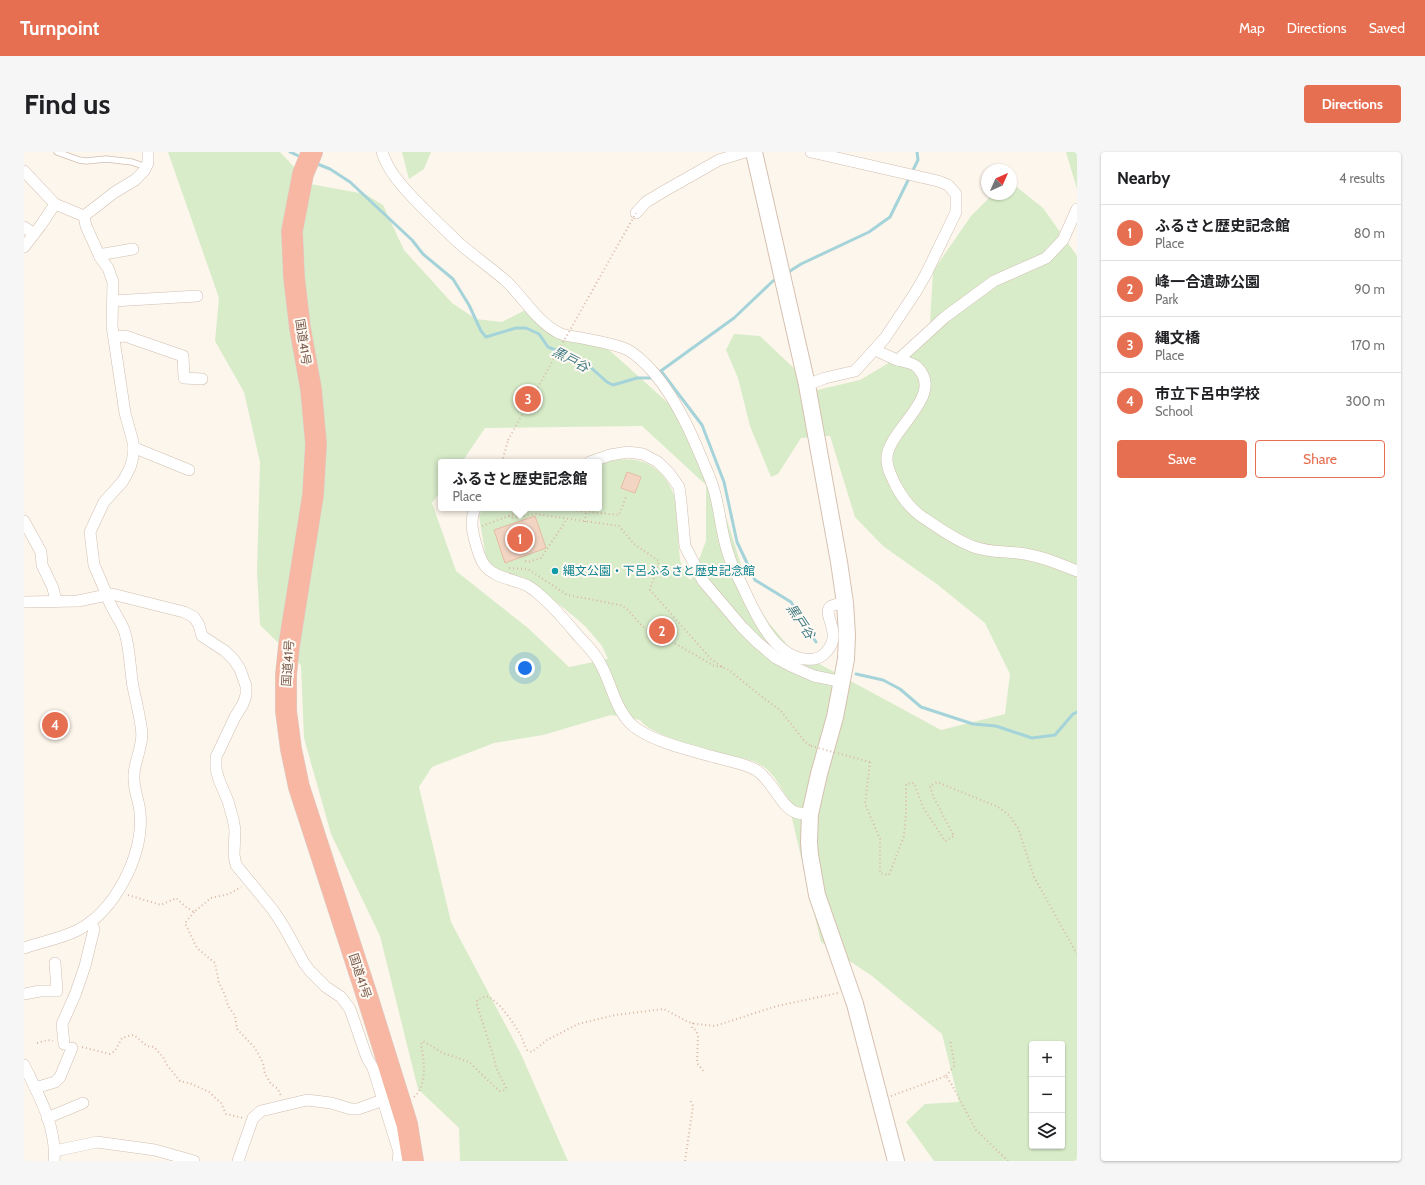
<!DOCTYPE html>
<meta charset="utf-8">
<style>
body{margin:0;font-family:Cabin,"Noto Sans JP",sans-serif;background:#f6f6f6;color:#202124}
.controls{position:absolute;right:12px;bottom:12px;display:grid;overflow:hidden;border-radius:4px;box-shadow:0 1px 3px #0004}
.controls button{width:36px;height:36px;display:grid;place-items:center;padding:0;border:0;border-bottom:1px solid #e0e0e0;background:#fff;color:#202124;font:20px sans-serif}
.compass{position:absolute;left:957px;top:12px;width:36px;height:36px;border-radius:50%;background:#fff;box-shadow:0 1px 3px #0004;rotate:45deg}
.you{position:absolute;left:501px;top:516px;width:14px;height:14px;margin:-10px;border:3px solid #fff;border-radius:50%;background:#1a73e8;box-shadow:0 0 0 6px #1a73e833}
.badge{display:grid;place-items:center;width:26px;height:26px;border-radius:50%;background:#e76f51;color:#fff;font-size:13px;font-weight:700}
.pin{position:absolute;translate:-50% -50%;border:2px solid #fff;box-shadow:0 1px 4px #0006}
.popup{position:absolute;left:414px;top:307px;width:164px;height:52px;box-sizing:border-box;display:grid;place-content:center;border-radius:4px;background:#fff;filter:drop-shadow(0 1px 3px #0005);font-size:13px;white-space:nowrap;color:#757577}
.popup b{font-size:15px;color:#202124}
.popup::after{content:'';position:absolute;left:50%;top:100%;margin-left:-8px;border:8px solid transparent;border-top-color:#fff}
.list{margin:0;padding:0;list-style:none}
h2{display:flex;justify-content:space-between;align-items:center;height:52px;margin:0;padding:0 16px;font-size:17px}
h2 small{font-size:13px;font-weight:400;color:#757577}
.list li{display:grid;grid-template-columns:26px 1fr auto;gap:12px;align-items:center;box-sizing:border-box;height:56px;padding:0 16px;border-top:1px solid #e0e0e0}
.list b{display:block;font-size:15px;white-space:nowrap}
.list p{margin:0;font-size:13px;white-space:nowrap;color:#757577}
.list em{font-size:13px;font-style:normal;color:#757577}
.actions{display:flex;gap:8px;padding:12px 16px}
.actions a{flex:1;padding:9px 0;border:1px solid #e76f51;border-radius:4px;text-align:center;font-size:14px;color:#e76f51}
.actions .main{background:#e76f51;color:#fff}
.icon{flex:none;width:22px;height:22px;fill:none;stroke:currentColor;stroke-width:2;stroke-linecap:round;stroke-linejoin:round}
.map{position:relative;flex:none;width:1053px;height:1009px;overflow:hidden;border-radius:4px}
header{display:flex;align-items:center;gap:24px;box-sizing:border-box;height:56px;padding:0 20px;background:#e76f51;color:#fff}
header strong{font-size:19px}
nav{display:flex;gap:22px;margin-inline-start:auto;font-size:14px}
.intro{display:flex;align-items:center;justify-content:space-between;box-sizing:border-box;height:96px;padding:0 24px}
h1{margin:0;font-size:28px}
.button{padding:10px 18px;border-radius:4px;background:#e76f51;color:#fff;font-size:14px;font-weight:700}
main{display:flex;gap:24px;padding:0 24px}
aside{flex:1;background:#fff;border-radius:4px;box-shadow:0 1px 3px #0004}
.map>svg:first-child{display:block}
</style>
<header>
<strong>Turnpoint</strong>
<nav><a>Map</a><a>Directions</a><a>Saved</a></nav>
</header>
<div class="intro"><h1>Find us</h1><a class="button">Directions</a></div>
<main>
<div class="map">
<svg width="1053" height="1009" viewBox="0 0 1053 1009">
<rect width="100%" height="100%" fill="#fdf6ec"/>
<!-- green -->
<g fill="#d8ecc9" fill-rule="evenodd">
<path d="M 144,0 L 256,0 L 286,32 L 341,42 L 359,53 L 380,98 L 428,151 L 452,167 L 478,170 L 507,155 L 526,171 L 583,196 L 643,250 L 675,289 L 696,346 L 727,444 L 745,471 L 766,496 L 917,578 L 981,562 L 986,522 L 961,471 L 914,433 L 859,394 L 831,365 L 806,284 L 777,286 L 754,322 L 747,325 L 726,274 L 714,226 L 702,198 L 710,182 L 736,184 L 793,238 L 836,228 L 905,187 L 909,119 L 947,64 L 969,42 L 987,42 L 987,34 L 990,33 L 1019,56 L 1053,104 L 1053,1009 L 910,1009 L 882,970 L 901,952 L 935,950 L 918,882 L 848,824 L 797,790 L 763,645 C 751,628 750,618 729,609 C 703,602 631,588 616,568 L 587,563 L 519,583 L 470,591 L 408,615 L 395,635 L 427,770 L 496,900 L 544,1009 L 436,1009 L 435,976 L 394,937 L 356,784 L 307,682 L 280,586 L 277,513 L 236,473 L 233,419 L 236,310 L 220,240 L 191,189 L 195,146 ZM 618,274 L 682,333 L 682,389 L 667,428 L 664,426 C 662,420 657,413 656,407 C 654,391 654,374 652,358 C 651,353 651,347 650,343 C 637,308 607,300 575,313 L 575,356 L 459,356 L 455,364 L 462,406 L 466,413 L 476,419 L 501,426 L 541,457 L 561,474 L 578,494 L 584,507 L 545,515 L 504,476 L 432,419 L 408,351 L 417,339 L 417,310 L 438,310 L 461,276 ZM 1008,892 L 1038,892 L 1038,994 L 1008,994 Z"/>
<polygon points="378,0 407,0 400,17 385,27"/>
<polygon points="1042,0 1053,0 1053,37"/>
</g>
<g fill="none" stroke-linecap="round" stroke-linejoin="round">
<!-- stream -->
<g stroke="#a5d3da" stroke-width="3">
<polyline points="266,0 279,6"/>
<polyline points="291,11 306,17 326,30 388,88 399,102 429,127 445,153 457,179 462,185 492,176 502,176 515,182 524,195 547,204 564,213 583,230 589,233 613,226 627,226 629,225"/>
<polyline points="763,121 777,112 845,80 866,65 894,8 893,0"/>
<polyline points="637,219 678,273 700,330 713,390 731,428 767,450 792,490"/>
<polyline points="634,221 710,166 749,129 754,126"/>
<polyline points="832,522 859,528 876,537 897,555 949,572 972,574 1008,586 1031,583 1049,562 1053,560"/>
</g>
</g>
<!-- building -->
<g fill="#f3d5c3" stroke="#e6bba3">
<polygon points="603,320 617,325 611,341 597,336"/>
<polygon points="511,364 522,396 481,411 470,378"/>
</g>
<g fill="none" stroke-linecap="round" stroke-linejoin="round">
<!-- lane casing -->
<g stroke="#d1beb0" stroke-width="7">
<polyline id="lane" points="33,0 55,8 62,9 82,7 108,10 122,15"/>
</g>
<!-- street casing -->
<g stroke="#d1beb0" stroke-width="12">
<g id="street">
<path d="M 358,0 C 364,19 378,34 391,48 C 406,63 421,78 436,92 C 451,105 467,116 482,129 C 500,146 513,170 535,181 C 542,184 551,185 558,186 C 571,189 593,192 604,198 C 613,203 623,213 630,221 C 656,252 672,292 687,329 C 696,352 696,378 704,401 C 707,412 713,423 718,433 C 731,461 752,512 790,507 C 795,506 800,503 803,499 C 819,481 798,463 806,455 C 809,452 816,452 821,451"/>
<polyline points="0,19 31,52 60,64"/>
<polyline points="612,61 622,50 642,38 695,8 721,0"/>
<polyline points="60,64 91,40 111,28 120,19 124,11 124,0"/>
<polyline points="0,75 10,82"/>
<polyline points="0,95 17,73 31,52"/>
<polyline points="76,105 80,102 109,97"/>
<polyline points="89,149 173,144"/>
<polyline points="90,185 102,184 107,186 159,204 160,226 178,227"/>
<path d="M 851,198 C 858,201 866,205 873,208 C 881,210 887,210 893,215 C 922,243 865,277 863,305 C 862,316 868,325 872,334 C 878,345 887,357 897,364 C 913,375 931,388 950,395 C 966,401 984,399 1001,402 C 1019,405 1036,412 1053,419"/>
<polyline points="874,208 921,165 970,129 1022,106 1039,88 1053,57"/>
<polyline points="783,233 801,226 831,219 861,186 891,141 902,122 932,60 932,42 924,33 914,29 787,0"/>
<polyline points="109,297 111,296 165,318"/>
<polyline points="566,310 586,303 604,300 619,302 634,310 645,321 655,335 657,350 661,394 679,429 718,475 733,490 752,506 767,514 790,524 819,530"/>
<path d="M 451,356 C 449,361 448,365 448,371 C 448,381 454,402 459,411 C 468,426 490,427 504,434 C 509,437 514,441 518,445 C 532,457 544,472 555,485 C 563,493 571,501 576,511 C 587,530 590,554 606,571 C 623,589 673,600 698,607 C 709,610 722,612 732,618 C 748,628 757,655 771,660 C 775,662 781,662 786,662"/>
<polyline points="0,369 17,400 18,413 29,436 32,450"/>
<polyline points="0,450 54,449 83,443 70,413 66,380 80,350 99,329 106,316 109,305 109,290 101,261 88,174 89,130 84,116 76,105 62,74 60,64"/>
<path d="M 0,796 C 17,790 35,787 52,779 C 91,760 120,703 116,660 C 115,649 110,639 110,627 C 109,616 114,606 116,595 C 118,589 118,580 117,574 C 115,561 112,548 109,535 C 106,517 106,498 101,481 C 97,467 86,457 83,443 L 88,442 L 160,460 L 170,465 L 175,473 L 178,484 L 201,499 L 210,508 L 216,517 L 222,534 L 222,543 L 219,552 L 211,565 L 192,605 L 192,617 L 195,628 L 204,649 L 209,667 L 211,678 L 210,703 L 212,713 L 249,758 L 260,775 L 280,811 L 286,819 L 302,835 L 317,845 L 326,857 L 343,906 L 349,916 L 375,1000 L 374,1009"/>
<polyline points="0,842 16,839 33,839 31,811"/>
<polyline points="40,892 38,872 51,843 61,814 70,777 66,770"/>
<path d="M 0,913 C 14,942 33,975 30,1009"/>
<polyline points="11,936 31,930 36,925 48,896"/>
<polyline points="23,966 59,951"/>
<polyline points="31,999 73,990 131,998 170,1009"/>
<polyline points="214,1009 229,966 237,959 283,948 307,951 327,957 334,957 359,948"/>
</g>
</g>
<!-- secondary casing -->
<g stroke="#d6c0b0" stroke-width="18">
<polyline id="secondary" points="730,0 783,233 815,410 821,451 823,483 822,507 811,565 795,622 786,662 785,690 786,703 793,743 831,852 872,1009"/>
</g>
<!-- highway casing -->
<g stroke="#dad1cd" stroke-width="22">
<polyline id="highway" points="288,0 279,22 268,79 270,125 276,176 287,237 292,292 289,343 265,494 262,523 262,559 267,597 275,635 344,847 383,972 389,1009"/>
</g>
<!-- path -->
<g stroke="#d9b8a5" stroke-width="2" stroke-dasharray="1 3" stroke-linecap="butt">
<polyline points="478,310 484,288"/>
<polyline points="529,356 595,363 602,345"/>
<polyline points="485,364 486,366 512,362 595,374 610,392 635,409 626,438 687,507 698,515 705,518 733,541 757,559 781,590 787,594"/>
<polyline points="561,370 562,359"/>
<polyline points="458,374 506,356"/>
<polyline points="501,409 504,410 517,406 543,367"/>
<polyline points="485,416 504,417 543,443 596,453 603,457 619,475 635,482 690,514 698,515"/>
<polyline points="846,610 841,652 856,687 856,721 865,723 880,684 882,661 882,632 890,631 899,655 921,689 930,684 909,644 906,634 913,630 974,655 986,664 994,676 1010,725 1053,802"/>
<polyline points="104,743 137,753 152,746 162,755 170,760 187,746 205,742 217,735"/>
<polyline points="170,760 161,771 173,796 191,811 195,831 201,843 204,854 211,864 213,877 231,896 239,911 241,922 247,932 254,937 257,944"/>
<polyline points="669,871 668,876 672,878 674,884 673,911 681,921"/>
<polyline points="13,891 24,888 29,889"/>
<polyline points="58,895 86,902 91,899 98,886 104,884 110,883 123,894 130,895 139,905 143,913 156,929 168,932 185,940 197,951 202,962 219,966"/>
<polyline points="922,924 930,914 930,909 926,888"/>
<polyline points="867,944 922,924 928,933 952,978 984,1009"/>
<path d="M 390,945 C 404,933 400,908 397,892 L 399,889 L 419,901 L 445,910 L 472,936 L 476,939 L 481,938 L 482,936 L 472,915 L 470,906 L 453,853 L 453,848 L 462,844 C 474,847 491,873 497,884 C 499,888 500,893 503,898 L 508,900 L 523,888 L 554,872 L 591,863 L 640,857 L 664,870 L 673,872 L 691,874 L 753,854 L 814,841"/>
<polyline points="661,1009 669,954 666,948"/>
</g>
<!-- lane -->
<use href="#lane" stroke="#fff" stroke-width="5.5"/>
<!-- street -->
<use href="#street" stroke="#fff" stroke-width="11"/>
<!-- secondary -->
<use href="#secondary" stroke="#fff" stroke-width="16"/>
<!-- highway -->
<use href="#highway" stroke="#f7b7a3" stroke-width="21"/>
<!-- path-bridge -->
<g stroke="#d9b8a5" stroke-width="2" stroke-dasharray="1 3" stroke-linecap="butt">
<polyline points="484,288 612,61"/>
<polyline points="787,594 846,610"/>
</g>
</g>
<!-- markers -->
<circle fill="#0f9aa8" stroke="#fffaf3" stroke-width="1.5" cx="531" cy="419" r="4"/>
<g text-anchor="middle" stroke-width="4" stroke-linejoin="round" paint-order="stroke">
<!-- street labels -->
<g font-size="12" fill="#7a5c4d" stroke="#fffaf3">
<text transform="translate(279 190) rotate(81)" y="4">国道41号</text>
<text transform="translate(264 511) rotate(-86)" y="4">国道41号</text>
<text transform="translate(336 824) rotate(72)" y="4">国道41号</text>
</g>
<!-- culture labels -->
<g font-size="12" fill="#0d838f" stroke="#fffaf3" text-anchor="start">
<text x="539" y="423">縄文公園・下呂ふるさと歴史記念館</text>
</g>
<!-- water labels -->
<g font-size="13" font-style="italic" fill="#437c86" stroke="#fffaf3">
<text transform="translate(547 207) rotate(27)" y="5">黒戸谷</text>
<text transform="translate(777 469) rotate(56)" y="5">黒戸谷</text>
</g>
</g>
</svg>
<div class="controls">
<button>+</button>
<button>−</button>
<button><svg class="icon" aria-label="layers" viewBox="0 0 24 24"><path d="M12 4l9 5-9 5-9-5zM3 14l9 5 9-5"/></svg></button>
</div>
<svg class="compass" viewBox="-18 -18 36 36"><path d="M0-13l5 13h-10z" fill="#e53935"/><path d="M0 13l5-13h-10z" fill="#757577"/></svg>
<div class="you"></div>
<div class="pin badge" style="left:496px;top:387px">1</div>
<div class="popup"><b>ふるさと歴史記念館</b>Place</div>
<div class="pin badge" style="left:638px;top:479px">2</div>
<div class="pin badge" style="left:504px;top:247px">3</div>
<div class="pin badge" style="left:31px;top:573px">4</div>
</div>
<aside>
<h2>Nearby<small>4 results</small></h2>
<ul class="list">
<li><span class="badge">1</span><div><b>ふるさと歴史記念館</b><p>Place</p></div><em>80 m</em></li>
<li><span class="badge">2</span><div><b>峰一合遺跡公園</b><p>Park</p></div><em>90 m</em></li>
<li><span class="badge">3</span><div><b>縄文橋</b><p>Place</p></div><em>170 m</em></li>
<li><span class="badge">4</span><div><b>市立下呂中学校</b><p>School</p></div><em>300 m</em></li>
</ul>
<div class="actions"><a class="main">Save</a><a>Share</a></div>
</aside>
</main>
